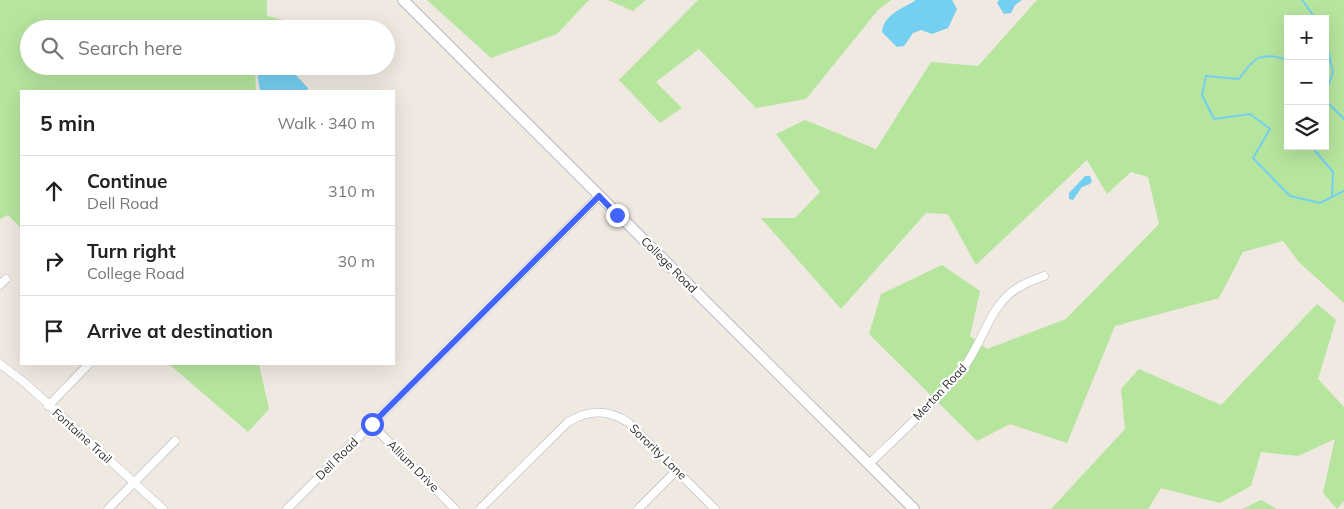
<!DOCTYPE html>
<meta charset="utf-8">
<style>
body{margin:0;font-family:Mulish,sans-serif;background:#f6f6f6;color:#222}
.controls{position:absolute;right:15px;top:15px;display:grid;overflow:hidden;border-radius:0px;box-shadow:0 5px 20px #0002}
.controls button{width:45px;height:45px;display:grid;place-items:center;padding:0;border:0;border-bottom:1px solid #e0e0e0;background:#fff;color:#222;font:25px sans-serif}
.stop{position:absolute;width:15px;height:15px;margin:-11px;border:4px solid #4264fb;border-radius:50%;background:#fff}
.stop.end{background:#4264fb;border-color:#fff;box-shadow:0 1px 5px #0008}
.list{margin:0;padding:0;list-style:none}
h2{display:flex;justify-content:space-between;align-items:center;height:65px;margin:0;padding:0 20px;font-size:21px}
h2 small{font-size:16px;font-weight:400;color:#767676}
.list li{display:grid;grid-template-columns:32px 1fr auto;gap:15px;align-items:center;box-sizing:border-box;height:70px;padding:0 20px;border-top:1px solid #e0e0e0}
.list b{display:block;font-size:19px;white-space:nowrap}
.list p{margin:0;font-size:16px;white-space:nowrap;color:#767676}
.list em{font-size:16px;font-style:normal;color:#767676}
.icon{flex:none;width:28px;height:28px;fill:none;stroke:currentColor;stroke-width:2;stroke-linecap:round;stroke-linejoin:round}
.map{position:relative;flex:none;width:1344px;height:509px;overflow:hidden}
.search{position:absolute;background:#fff;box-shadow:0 5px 20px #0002;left:20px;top:20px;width:375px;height:55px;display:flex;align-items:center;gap:12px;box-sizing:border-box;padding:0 18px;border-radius:28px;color:#767676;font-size:19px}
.panel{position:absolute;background:#fff;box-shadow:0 5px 20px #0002;left:20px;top:90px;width:375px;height:275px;border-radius:0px}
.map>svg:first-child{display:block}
</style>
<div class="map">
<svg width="1344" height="509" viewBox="0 0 1344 509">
<rect width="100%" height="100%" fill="#efe9e1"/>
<!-- green -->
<g fill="#b6e59e" fill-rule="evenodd">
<polygon points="0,0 267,0 267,16 314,27 314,29 29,29 29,66 255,66 256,91 21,91 21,228 8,215 0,219"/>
<polygon points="427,0 589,0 557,34 491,58"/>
<polygon points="608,0 646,0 633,11"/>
<polygon points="698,0 891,0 878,10 806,99 756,108 699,49 656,82 682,108 660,123 619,80"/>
<path d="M 1037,0 L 1344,0 L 1344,303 L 1299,262 L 1283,241 L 1243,252 L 1219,298 L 1115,326 L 1067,443 L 1010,424 L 977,441 L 869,334 L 881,294 L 942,265 L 980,291 L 970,336 L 987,349 L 1066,319 L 1159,224 L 1148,177 L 1131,172 L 1107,194 L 1087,160 L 976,265 L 948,214 L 926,213 L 841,309 L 761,218 L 795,218 L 820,192 L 776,134 L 805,120 L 876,149 L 931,62 L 978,66 ZM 1288,19 L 1325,19 L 1325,146 L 1288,146 Z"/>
<polygon points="1317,304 1336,320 1318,379 1344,407 1344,501 1337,509 1323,493 1335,439 1298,456 1261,452 1251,486 1220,503 1161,488 1148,509 1051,509 1125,429 1121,389 1139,369 1221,405"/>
<polygon points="169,364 259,364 269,409 248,432"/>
<polygon points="1261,500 1277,509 1242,509"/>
</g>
<!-- water -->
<g fill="#75cff0">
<path d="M 916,0 L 952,0 L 957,9 L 948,28 L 932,34 L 921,30 L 913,33 L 904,46 L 897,47 L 882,32 C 884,14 902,9 916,0 Z"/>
<polygon points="999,0 1022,0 1015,5 1011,13 1004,14 997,3"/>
<polygon points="260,66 294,73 308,88 307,91 260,91 257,71"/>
<polygon points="1085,176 1090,176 1092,181 1090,184 1082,187 1073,200 1069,199 1069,193"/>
</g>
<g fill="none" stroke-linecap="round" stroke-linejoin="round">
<!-- stream -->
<g stroke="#75cff0" stroke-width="2">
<polyline points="1302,0 1316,19"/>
<polyline points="1325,37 1333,72 1325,96"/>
<path d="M 1288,60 C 1261,51 1254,57 1239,79 L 1206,76 L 1202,95 L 1214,119 L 1250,114 L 1270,129 L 1253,158 L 1290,196 L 1320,203 L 1344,191"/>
<polyline points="1325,100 1344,119"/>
<polyline points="1311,146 1333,172 1332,197"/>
</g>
<!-- minor casing -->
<g stroke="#b4b7c1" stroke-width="9">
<g id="minor">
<polyline points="0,285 6,279"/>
<polyline points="0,364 24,382 163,509"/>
<polyline points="48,406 89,364"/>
<polyline points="371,424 455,509"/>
<path d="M 869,464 C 900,434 933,404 961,371 C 983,345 988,305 1019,287 C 1027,282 1036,279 1044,276"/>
<polyline points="108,509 175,441"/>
<polyline points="287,509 599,196"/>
<path d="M 480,509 L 568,422 C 589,409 609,409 629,423 L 715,509"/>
<polyline points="638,509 677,470"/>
</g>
</g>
<!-- tertiary casing -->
<g stroke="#b4b7c1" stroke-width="12">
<polyline id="tertiary" points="403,0 914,509"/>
</g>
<!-- minor -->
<use href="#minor" stroke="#fff" stroke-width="8"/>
<!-- tertiary -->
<use href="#tertiary" stroke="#fff" stroke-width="10"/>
</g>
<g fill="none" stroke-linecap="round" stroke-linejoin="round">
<!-- route -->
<polyline stroke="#4264fb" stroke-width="6" points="372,424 599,196 617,215"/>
</g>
<g text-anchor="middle" stroke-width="4.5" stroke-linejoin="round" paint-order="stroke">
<!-- street labels -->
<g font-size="12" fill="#2e2e2e" stroke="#fff">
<text transform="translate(669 265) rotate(45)" y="4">College Road</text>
<text transform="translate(940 392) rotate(-47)" y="4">Merton Road</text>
<text transform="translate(82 436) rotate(42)" y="4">Fontaine Trail</text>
<text transform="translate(658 452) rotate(44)" y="4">Sorority Lane</text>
<text transform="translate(337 459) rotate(-45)" y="4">Dell Road</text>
<text transform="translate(413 466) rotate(45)" y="4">Allium Drive</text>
</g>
</g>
</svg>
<div class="controls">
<button>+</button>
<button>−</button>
<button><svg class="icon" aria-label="layers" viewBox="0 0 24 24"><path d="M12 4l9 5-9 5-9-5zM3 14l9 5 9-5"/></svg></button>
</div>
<div class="stop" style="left:372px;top:424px"></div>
<div class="stop end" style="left:617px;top:215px"></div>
<div class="search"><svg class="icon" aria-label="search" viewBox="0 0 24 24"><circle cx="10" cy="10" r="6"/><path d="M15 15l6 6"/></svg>Search here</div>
<section class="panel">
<h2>5 min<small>Walk · 340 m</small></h2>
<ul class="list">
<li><svg class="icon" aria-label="ahead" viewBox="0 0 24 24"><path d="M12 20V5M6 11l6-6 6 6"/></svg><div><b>Continue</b><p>Dell Road</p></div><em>310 m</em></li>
<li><svg class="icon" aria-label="right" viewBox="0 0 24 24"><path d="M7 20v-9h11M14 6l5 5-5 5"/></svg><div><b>Turn right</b><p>College Road</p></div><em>30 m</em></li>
<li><svg class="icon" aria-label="arrive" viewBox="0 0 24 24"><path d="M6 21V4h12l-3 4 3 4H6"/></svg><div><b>Arrive at destination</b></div></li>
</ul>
</section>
</div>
